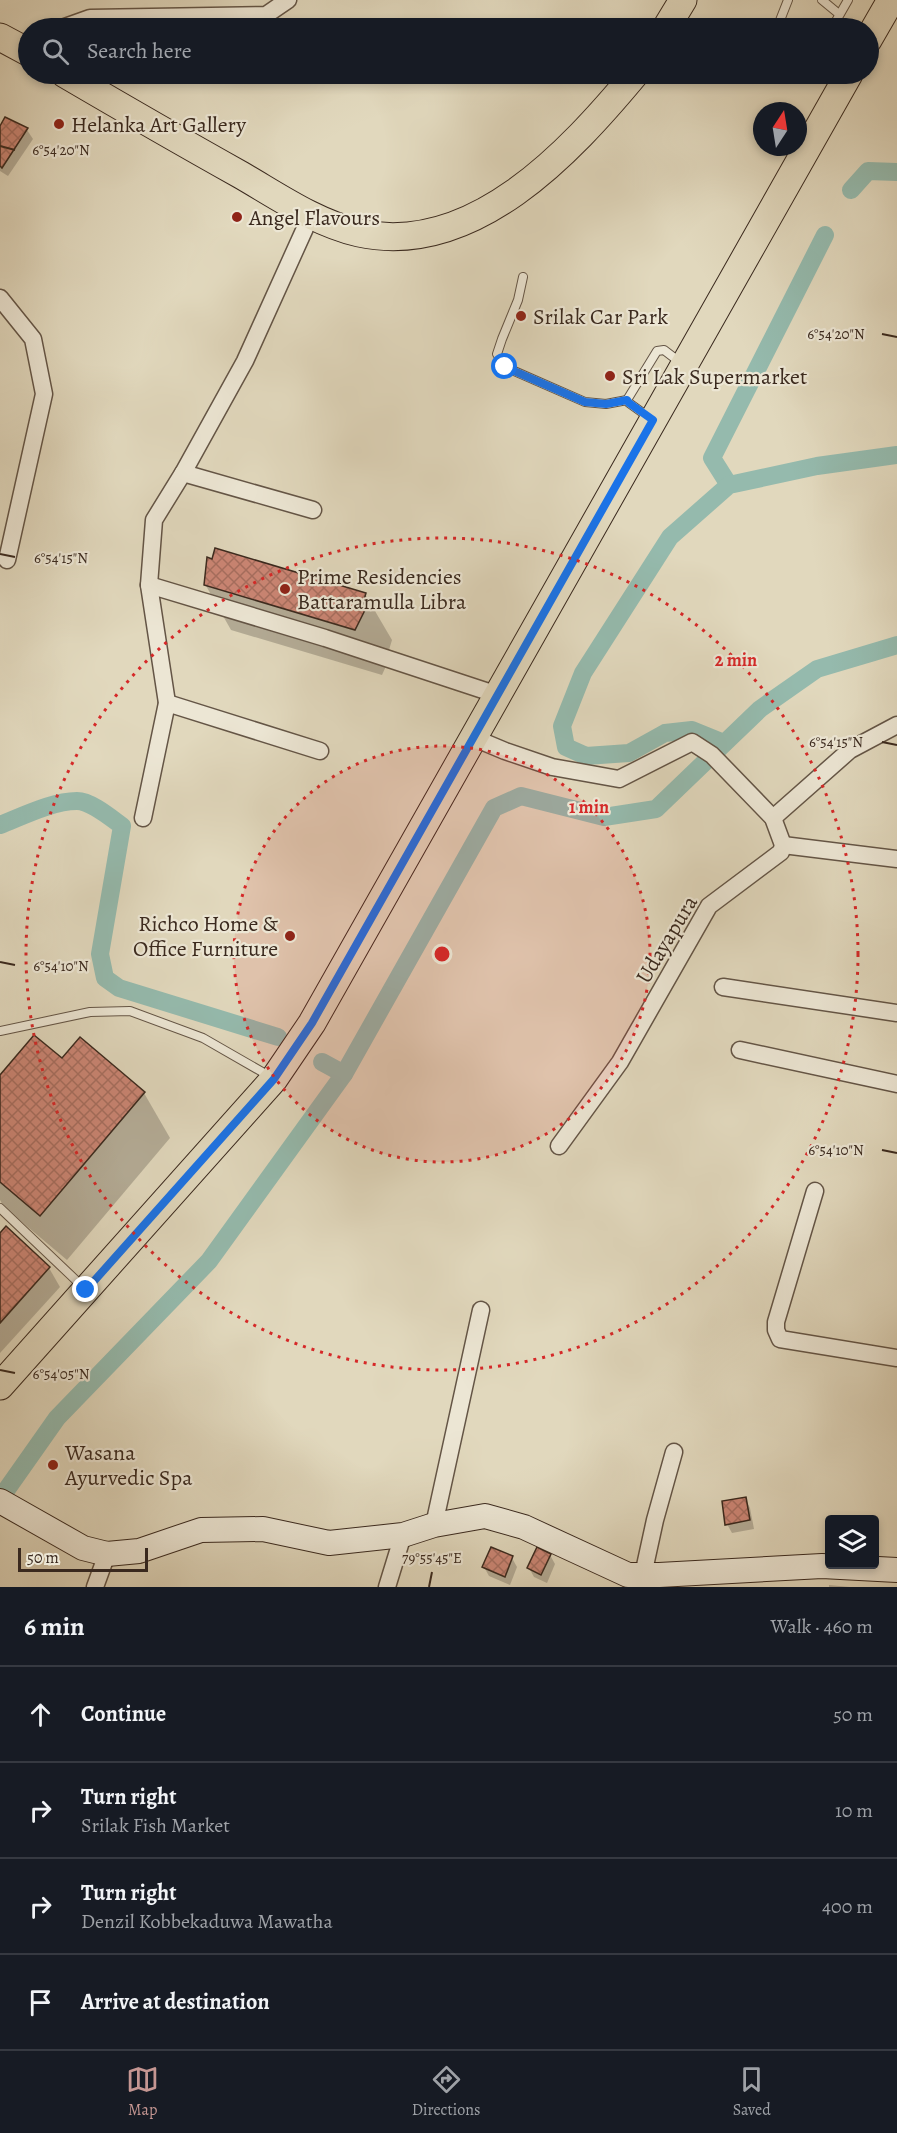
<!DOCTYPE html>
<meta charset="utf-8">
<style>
body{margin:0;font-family:Alegreya,serif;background:#242831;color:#f1f3f6}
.controls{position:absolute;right:18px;bottom:18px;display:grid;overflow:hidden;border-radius:6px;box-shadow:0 3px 9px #0003}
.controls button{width:54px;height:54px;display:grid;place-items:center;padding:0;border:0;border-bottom:2px solid #363941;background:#171b24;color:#f1f3f6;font:30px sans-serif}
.compass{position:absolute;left:753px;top:102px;width:54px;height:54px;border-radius:50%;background:#171b24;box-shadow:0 3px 9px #0003;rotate:12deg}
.scale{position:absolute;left:18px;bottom:15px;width:130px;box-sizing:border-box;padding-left:6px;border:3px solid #3a291e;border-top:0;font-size:16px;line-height:21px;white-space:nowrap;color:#3a291e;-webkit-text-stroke:4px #ece6d4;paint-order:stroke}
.stop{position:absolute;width:18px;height:18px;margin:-14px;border:4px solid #1a73e8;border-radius:50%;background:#fff}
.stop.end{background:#1a73e8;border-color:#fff;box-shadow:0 2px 6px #0008}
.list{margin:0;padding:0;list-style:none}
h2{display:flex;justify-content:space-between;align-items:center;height:78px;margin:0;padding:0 24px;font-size:26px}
h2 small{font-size:20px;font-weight:400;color:#9ea1a6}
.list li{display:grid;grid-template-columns:39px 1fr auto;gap:18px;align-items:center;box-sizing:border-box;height:96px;padding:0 24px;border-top:2px solid #363941}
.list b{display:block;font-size:22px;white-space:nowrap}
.list p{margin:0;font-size:20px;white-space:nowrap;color:#9ea1a6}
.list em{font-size:20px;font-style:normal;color:#9ea1a6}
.icon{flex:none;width:33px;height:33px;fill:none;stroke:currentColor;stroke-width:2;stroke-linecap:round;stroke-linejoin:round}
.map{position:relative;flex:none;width:897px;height:1587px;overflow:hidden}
.search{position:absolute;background:#171b24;box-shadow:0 3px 9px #0003;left:18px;right:18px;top:18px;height:66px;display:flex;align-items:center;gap:15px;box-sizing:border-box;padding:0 21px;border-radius:33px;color:#9ea1a6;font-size:22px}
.sheet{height:462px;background:#171b24}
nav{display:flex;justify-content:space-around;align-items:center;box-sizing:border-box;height:84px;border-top:2px solid #363941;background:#171b24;font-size:16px;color:#9ea1a6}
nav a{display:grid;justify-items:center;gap:3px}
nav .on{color:#c59692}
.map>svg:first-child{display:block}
</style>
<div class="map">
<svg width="897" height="1587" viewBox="0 0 897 1587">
<defs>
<pattern id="building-cross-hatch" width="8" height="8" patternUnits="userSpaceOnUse" patternTransform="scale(1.5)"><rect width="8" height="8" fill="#cc8675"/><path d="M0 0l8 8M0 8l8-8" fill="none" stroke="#a76e5f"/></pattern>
</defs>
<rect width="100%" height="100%" fill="#e1d8bd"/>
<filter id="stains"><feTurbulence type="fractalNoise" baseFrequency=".00333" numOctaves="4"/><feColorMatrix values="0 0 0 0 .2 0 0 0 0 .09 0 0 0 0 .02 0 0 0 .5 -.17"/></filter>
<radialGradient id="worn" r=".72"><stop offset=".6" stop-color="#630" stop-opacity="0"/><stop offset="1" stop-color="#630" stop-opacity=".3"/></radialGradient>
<!-- shadow -->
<g fill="#0003">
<polygon points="6,119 27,130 33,139 8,176 0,171 0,128"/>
<polygon points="205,584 365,594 392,640 389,650 391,655 382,675 231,630"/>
<polygon points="62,1060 144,1093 170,1138 67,1260 4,1207 0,1200 0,1077"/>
<polygon points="6,1229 49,1268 60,1287 0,1353 0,1235"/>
<polygon points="745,1498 750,1508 754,1529 732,1533 727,1524"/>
<polygon points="550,1555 555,1564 547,1583 534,1577 529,1568"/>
<polygon points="512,1558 517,1567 510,1585 489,1576 484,1567"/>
<polygon points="829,1585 850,1587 829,1587"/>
</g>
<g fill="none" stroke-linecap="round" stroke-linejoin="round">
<!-- canal -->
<g stroke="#95baad" stroke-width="18">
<polyline points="851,190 868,171 897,172"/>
<polyline points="729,485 712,458 825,235"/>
<polyline points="724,743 692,730 665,733 629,753 586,756 566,747 562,726 583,673 670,537 729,485 817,466 897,455"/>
<path d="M 0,825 C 23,816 53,801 77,801 C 91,801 111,818 122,826 L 100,954 L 105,978 L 119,988 L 278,1037"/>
<polyline points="322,1062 344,1074"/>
<polyline points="0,1499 57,1418 209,1261 344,1074 494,808 521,796 604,817 656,809 760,709 817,669 897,645"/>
</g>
</g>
<!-- building -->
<g fill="url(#building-cross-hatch)" stroke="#3a291e" stroke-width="1.5">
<polygon points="5,117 28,128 2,168 0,166 0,126"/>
<polygon points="215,548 366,593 362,607 366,608 355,630 204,585 207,557 212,559"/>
<polygon points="34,1035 62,1058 80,1037 145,1092 40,1216 0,1182 0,1075"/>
<polygon points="6,1226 50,1267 0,1323 0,1233"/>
<polygon points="746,1497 750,1520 725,1525 722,1501"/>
<polygon points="491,1547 513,1556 505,1577 482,1567"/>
<polygon points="537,1547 551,1554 541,1575 527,1568"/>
</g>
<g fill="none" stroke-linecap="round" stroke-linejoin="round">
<!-- lane casing -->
<g stroke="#645546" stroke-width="10">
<g id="lane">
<polyline points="822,0 839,14"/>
<polyline points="777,28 788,0"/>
<polyline points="832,28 848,0"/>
<polyline points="523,277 518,300 502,339 497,354 505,367 585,402 606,404 627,400"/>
<polyline points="650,418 629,403 627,400 657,351 664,350 681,363"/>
<polyline points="0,1031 90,1012 130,1011 203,1038 271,1077"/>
<polyline points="0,1208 82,1286"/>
</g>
</g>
<!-- street casing -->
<g stroke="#645546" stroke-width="19">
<g id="street">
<polyline points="62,28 90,18 266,15 288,0"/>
<polyline points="0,298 33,339 44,394 7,560"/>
<polyline points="183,473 313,510"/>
<polyline points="149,585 325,638 498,695"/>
<polyline points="167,703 320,751"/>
<polyline points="474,738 505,751 552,767 619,779 692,742 712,755 773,818 783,845 781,852 709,906 620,1062 559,1146"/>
<polyline points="143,818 167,703 149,585 154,520 183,473 245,361 311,215"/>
<polyline points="773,818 850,750 897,725"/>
<polyline points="783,845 897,859"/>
<polyline points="723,987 897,1013"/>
<polyline points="740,1050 897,1084"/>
<polyline points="815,1191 776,1322 776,1330 780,1339 897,1358"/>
<polyline points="434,1525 481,1310"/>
<polyline points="643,1575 655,1520 674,1452"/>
<polyline points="95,1587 107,1554"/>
<polyline points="387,1587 403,1535"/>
</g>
</g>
<!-- secondary casing -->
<g stroke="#3a291e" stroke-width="26">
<polyline id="secondary" points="0,1501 83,1548 107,1554 139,1551 201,1530 263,1529 329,1543 403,1535 434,1525 485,1516 524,1527 628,1575 659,1575 822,1566 897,1570"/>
</g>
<!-- primary casing -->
<g stroke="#3a291e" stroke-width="29">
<g id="primary">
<polyline points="666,28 683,0"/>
<polyline points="0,37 28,52"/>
<polyline points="868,40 891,0"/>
<path d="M 65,74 C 123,108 182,142 241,175 C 279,197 316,223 359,233 C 473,258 570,152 635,74"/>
<polyline points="0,1386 274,1079 312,1023 849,74"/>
</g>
</g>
<!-- lane -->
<use href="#lane" stroke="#ece6d4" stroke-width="8"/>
<!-- street -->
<use href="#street" stroke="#ece6d4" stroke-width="16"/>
<!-- secondary -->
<use href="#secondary" stroke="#ece6d4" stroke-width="24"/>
<!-- primary -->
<use href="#primary" stroke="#e1d8bd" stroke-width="27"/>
</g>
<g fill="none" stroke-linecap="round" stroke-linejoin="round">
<!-- route -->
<polyline stroke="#1a73e8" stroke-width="8" points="86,1290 274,1079 312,1023 653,420 629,403 627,400 606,404 585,402 505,367"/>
</g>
<!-- ticks -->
<path fill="none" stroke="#3a291e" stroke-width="2" d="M 0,146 L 15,150M 882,334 L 897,337M 0,554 L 15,557M 882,742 L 897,745M 0,962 L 15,965M 882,1150 L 897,1153M 0,1370 L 15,1373M 429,1587 L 432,1572"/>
<!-- distance rings -->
<circle cx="442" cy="954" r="208" fill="#d62828" fill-opacity=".12"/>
<g fill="none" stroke="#d62828" stroke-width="3" stroke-dasharray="3 6">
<circle cx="442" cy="954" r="208"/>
<circle cx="442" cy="954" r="416"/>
</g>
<!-- markers -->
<g fill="#8f2418" stroke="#ece6d4" stroke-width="2">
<circle cx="59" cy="124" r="6"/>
<circle cx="237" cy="217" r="6"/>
<circle cx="521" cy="316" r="6"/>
<circle cx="610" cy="376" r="6"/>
<circle cx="285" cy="589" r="6"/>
<circle cx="290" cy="936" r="6"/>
<circle cx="53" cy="1465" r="6"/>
</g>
<g text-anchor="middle" stroke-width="4.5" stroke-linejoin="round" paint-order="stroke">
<!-- poi labels -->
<g font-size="22" fill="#3a291e" stroke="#ece6d4" text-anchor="start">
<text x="71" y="132">Helanka Art Gallery</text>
<text x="249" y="225">Angel Flavours</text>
<text x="533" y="324">Srilak Car Park</text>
<text x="622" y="384">Sri Lak Supermarket</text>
<text x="297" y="584">Prime Residencies<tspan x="297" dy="25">Battaramulla Libra</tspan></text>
<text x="278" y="931" text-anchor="end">Richco Home &amp;<tspan x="278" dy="25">Office Furniture</tspan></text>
<text x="65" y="1460">Wasana<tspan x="65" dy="25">Ayurvedic Spa</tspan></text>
</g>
<!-- street labels -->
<g font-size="22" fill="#3a291e" stroke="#ece6d4">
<text transform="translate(666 939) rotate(-59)" y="8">Udayapura</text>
</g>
</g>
<g font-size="15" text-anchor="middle" fill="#3a291e" stroke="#ece6d4" stroke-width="4.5" stroke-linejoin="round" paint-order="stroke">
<text x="61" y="155">6°54'20"N</text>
<text x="836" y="339">6°54'20"N</text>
<text x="61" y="563">6°54'15"N</text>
<text x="836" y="747">6°54'15"N</text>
<text x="61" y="971">6°54'10"N</text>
<text x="836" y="1155">6°54'10"N</text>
<text x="61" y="1379">6°54'05"N</text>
<text x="432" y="1563">79°55'45"E</text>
</g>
<circle cx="442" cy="954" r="9" fill="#d62828" stroke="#ece6d4" stroke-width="3"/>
<g font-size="18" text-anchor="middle" font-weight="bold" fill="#d62828" stroke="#ece6d4" stroke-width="4.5" stroke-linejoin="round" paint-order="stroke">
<text x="736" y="666">2 min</text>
<text x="589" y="813">1 min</text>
</g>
<rect width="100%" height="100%" filter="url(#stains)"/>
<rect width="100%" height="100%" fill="url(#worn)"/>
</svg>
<div class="controls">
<button><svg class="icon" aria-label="layers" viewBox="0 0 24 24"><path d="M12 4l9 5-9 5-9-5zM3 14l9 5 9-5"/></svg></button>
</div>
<svg class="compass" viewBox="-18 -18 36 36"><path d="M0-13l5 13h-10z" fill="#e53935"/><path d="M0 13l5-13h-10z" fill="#9ea1a6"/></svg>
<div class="scale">50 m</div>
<div class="stop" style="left:505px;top:367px"></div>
<div class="stop end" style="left:86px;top:1290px"></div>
<div class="search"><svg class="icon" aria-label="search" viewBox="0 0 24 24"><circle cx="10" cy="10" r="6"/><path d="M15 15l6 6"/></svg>Search here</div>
</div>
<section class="sheet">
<h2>6 min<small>Walk · 460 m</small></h2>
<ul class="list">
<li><svg class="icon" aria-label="ahead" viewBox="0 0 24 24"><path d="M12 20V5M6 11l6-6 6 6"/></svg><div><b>Continue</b></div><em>50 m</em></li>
<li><svg class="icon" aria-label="right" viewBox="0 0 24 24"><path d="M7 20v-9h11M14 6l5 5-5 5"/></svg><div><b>Turn right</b><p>Srilak Fish Market</p></div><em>10 m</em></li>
<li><svg class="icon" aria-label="right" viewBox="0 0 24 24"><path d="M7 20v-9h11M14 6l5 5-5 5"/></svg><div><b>Turn right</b><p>Denzil Kobbekaduwa Mawatha</p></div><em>400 m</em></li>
<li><svg class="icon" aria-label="arrive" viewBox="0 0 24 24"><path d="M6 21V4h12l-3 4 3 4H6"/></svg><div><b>Arrive at destination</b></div></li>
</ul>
</section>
<nav>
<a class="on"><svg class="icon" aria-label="map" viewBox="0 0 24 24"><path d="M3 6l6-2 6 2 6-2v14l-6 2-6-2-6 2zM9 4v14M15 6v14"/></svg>Map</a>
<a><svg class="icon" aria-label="directions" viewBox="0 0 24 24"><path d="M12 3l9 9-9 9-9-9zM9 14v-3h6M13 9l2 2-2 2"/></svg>Directions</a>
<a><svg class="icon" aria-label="saved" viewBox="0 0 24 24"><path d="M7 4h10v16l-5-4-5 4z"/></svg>Saved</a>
</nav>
